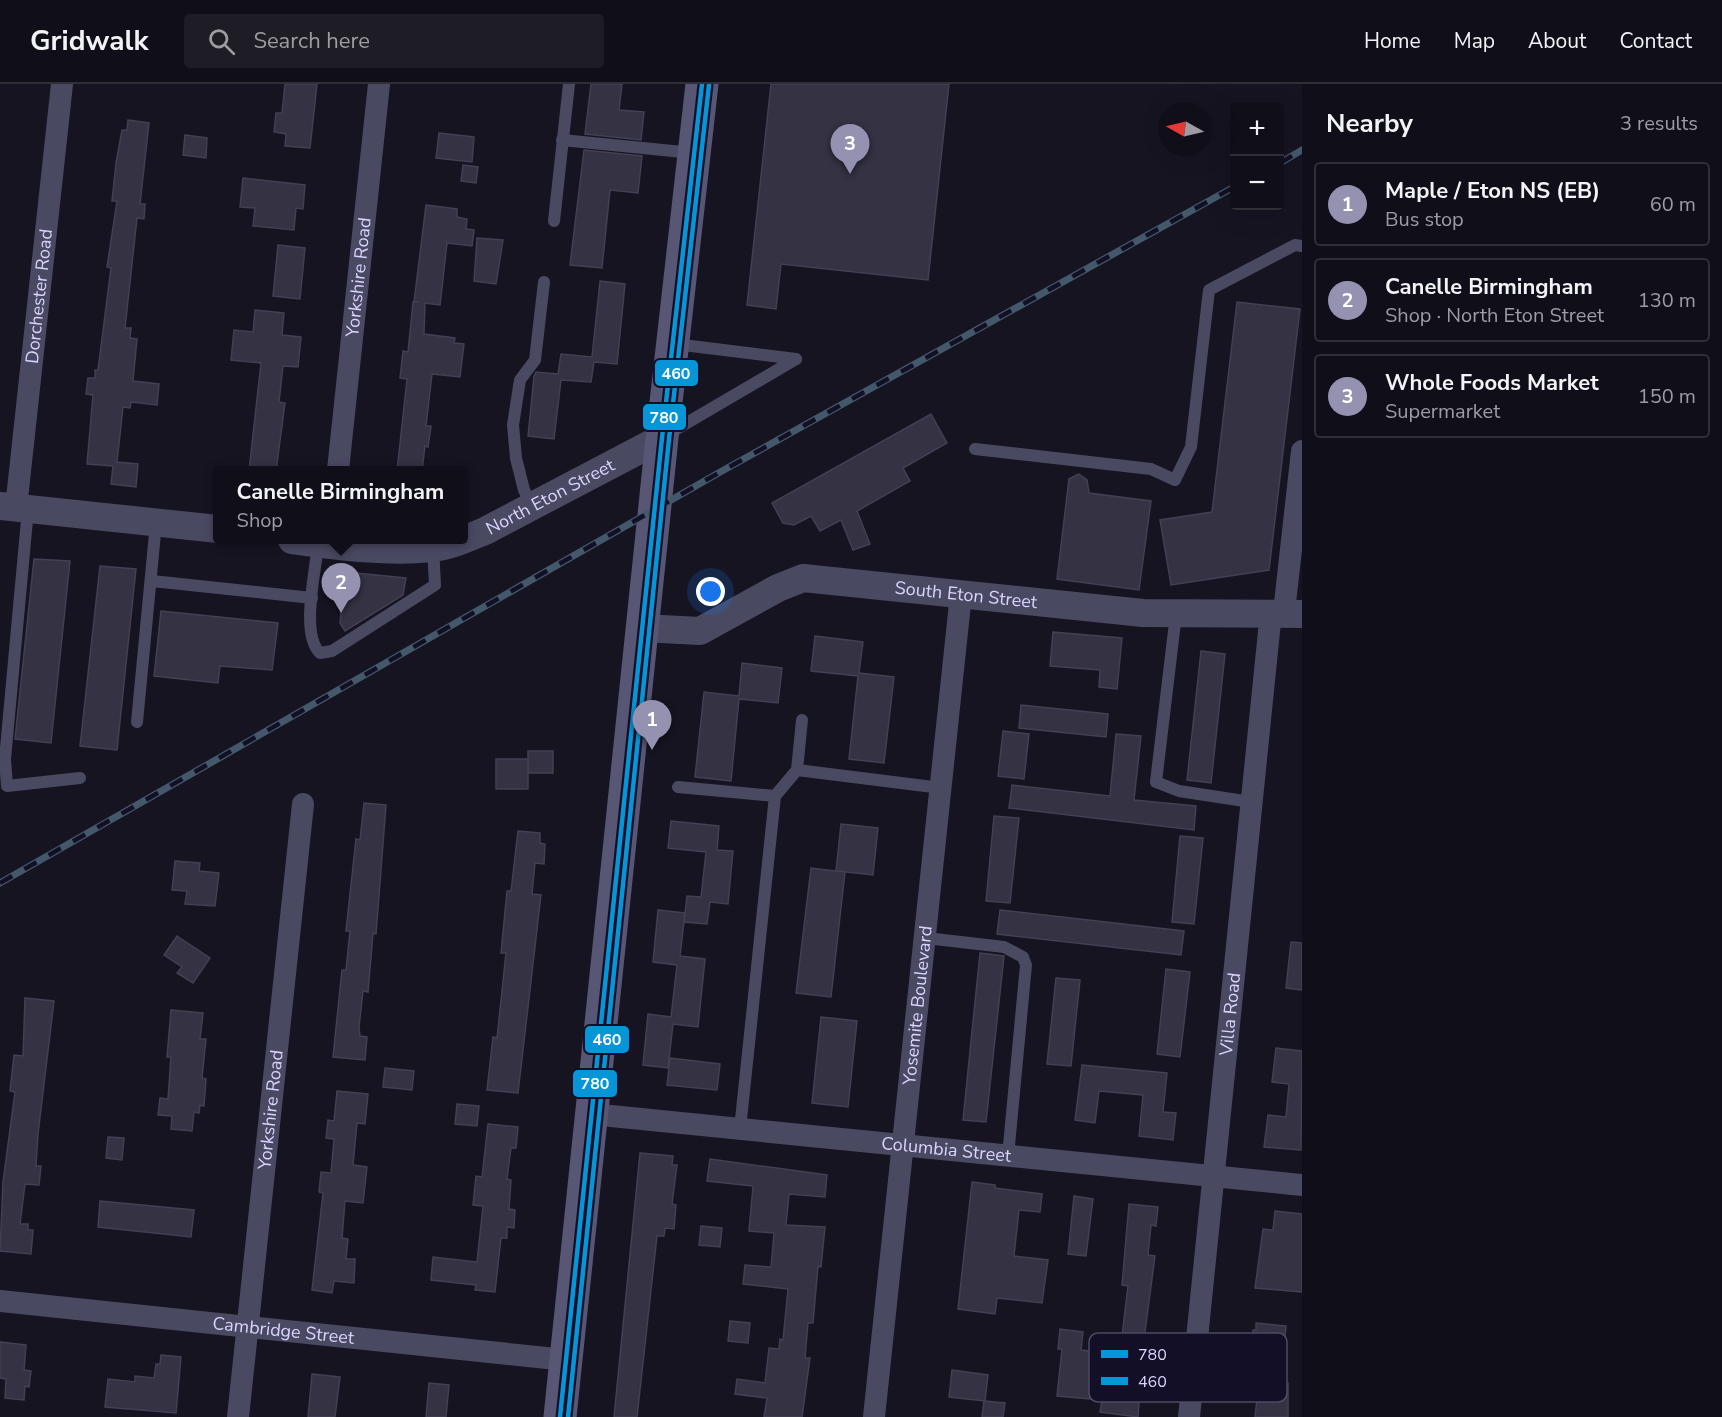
<!DOCTYPE html>
<meta charset="utf-8">
<style>
body{margin:0;font-family:"Nunito Sans",sans-serif;background:#1e1d26;color:#f1f3f6}
.controls{position:absolute;right:18px;top:18px;display:grid;overflow:hidden;border-radius:6px;box-shadow:0 6px 24px #0002}
.controls button{width:54px;height:54px;display:grid;place-items:center;padding:0;border:0;border-bottom:2px solid #302f38;background:#100f19;color:#f1f3f6;font:30px sans-serif}
.compass{position:absolute;left:1158px;top:18px;width:54px;height:54px;border-radius:50%;background:#100f19;box-shadow:0 6px 24px #0002;rotate:278deg}
.you{position:absolute;left:711px;top:508px;width:21px;height:21px;margin:-15px;border:4px solid #fff;border-radius:50%;background:#1a73e8;box-shadow:0 0 0 9px #1a73e833}
.badge{display:grid;place-items:center;width:39px;height:39px;border-radius:50%;background:#9591b1;color:#fff;font-size:20px;font-weight:700}
.pin{position:absolute;translate:-50% -50px;filter:drop-shadow(0 2px 3px #0008)}
.pin::after{content:'';position:absolute;top:32px;width:21px;height:18px;background:inherit;clip-path:polygon(0 0,100% 0,50% 100%)}
.popup{position:absolute;left:213px;top:382px;width:255px;height:78px;box-sizing:border-box;display:grid;place-content:center;border-radius:6px;background:#100f19;filter:drop-shadow(0 2px 4px #0005);font-size:20px;white-space:nowrap;color:#9c9ca2}
.popup b{font-size:22px;color:#f1f3f6}
.popup::after{content:'';position:absolute;left:50%;top:100%;margin-left:-12px;border:12px solid transparent;border-top-color:#100f19}
.list{margin:0;padding:0;list-style:none}
h2{display:flex;justify-content:space-between;align-items:center;height:78px;margin:0;padding:0 24px;font-size:26px}
h2 small{font-size:20px;font-weight:400;color:#9c9ca2}
.list li{display:grid;grid-template-columns:39px 1fr auto;gap:18px;align-items:center;box-sizing:border-box;height:84px;margin:0 12px 12px;padding:0 12px;border:2px solid #302f38;border-radius:6px}
.list b{display:block;font-size:22px;white-space:nowrap}
.list p{margin:0;font-size:20px;white-space:nowrap;color:#9c9ca2}
.list em{font-size:20px;font-style:normal;color:#9c9ca2}
.icon{flex:none;width:33px;height:33px;fill:none;stroke:currentColor;stroke-width:2;stroke-linecap:round;stroke-linejoin:round}
.map{position:relative;flex:none;width:1302px;height:1333px;overflow:hidden}
header{display:flex;align-items:center;gap:36px;box-sizing:border-box;height:84px;padding:0 30px;background:#100f19;border-bottom:2px solid #302f38}
header strong{font-size:28px}
nav{display:flex;gap:33px;margin-inline-start:auto;font-size:21px}
.search{width:420px;height:54px;background:#1e1d26;display:flex;align-items:center;gap:15px;box-sizing:border-box;padding:0 21px;border-radius:6px;color:#9c9ca2;font-size:22px}
main{display:flex}
aside{flex:1;background:#100f19}
.map>svg:first-child{display:block}
</style>
<header>
<strong>Gridwalk</strong>
<div class="search"><svg class="icon" aria-label="search" viewBox="0 0 24 24"><circle cx="10" cy="10" r="6"/><path d="M15 15l6 6"/></svg>Search here</div>
<nav><a>Home</a><a>Map</a><a>About</a><a>Contact</a></nav>
</header>
<main>
<div class="map">
<svg width="1302" height="1333" viewBox="0 0 1302 1333">
<rect width="100%" height="100%" fill="#161421"/>
<!-- building -->
<g fill="#343243" stroke="#433f54" stroke-width="1.5">
<polygon points="285,0 317,0 310,64 285,62 286,50 274,48 276,29 282,29"/>
<polygon points="591,0 622,0 619,26 644,28 641,56 585,50"/>
<polygon points="771,0 949,0 928,196 781,180 776,225 747,221"/>
<polygon points="128,36 149,39 140,120 145,120 144,135 137,134 125,244 131,244 130,254 137,255 133,297 159,300 157,321 131,318 130,324 123,323 117,378 138,380 136,403 111,400 113,382 87,380 93,311 86,310 88,294 95,294 95,286 98,286 111,184 107,183 117,117 112,117 116,79 122,46 127,46"/>
<polygon points="439,49 474,53 472,78 436,74"/>
<polygon points="185,51 207,54 206,74 183,71"/>
<polygon points="584,66 642,72 638,109 610,106 602,184 570,181"/>
<polygon points="463,81 478,83 476,99 461,97"/>
<polygon points="243,94 305,101 303,125 296,124 294,146 253,142 255,124 240,123"/>
<polygon points="426,121 457,125 457,133 467,135 466,145 474,146 472,162 447,159 440,221 425,219 424,250 455,254 454,259 464,260 460,293 432,290 426,342 431,342 428,363 425,362 422,387 397,387 407,295 400,294 403,267 408,268 413,218 419,218 414,218"/>
<polygon points="477,154 503,156 496,200 474,197"/>
<polygon points="278,161 305,164 300,215 273,212"/>
<polygon points="600,197 625,200 617,280 594,278 591,298 561,296 554,355 528,352 534,292 536,288 558,290 561,270 592,273"/>
<polygon points="1237,218 1300,225 1269,486 1171,501 1160,436 1212,428"/>
<polygon points="255,226 284,229 282,251 301,253 298,283 283,282 279,318 285,319 276,387 249,387 261,279 231,276 234,246 253,248"/>
<polygon points="931,330 947,359 903,384 910,397 857,427 870,460 853,466 841,436 820,447 811,432 794,441 783,439 772,419"/>
<polygon points="1079,390 1087,396 1089,409 1151,417 1139,506 1057,495 1069,395"/>
<polygon points="34,475 70,477 51,659 15,655"/>
<polygon points="100,482 136,485 117,666 80,662"/>
<polygon points="345,488 406,494 403,511 345,547 340,539"/>
<polygon points="161,527 278,539 272,586 220,582 218,599 154,592"/>
<polygon points="1053,548 1122,554 1117,605 1099,603 1100,586 1050,582"/>
<polygon points="815,552 863,558 859,589 894,593 884,679 849,675 858,592 811,587"/>
<polygon points="1201,567 1225,570 1211,699 1187,696"/>
<polygon points="742,579 782,584 778,619 739,615 731,697 695,693 704,608 739,612"/>
<polygon points="1021,621 1108,630 1106,653 1019,644"/>
<polygon points="1003,647 1029,650 1024,695 998,692"/>
<polygon points="1116,650 1141,652 1134,716 1196,722 1194,746 1009,724 1012,701 1110,712"/>
<rect x="528" y="667" width="25" height="22"/>
<rect x="496" y="675" width="32" height="30"/>
<polygon points="364,719 386,721 376,850 373,849 368,908 363,907 359,943 360,952 367,953 365,976 333,973 342,886 346,886 350,847 346,847 356,755 360,756"/>
<polygon points="994,732 1019,734 1010,819 986,817"/>
<polygon points="671,737 719,742 717,766 733,767 728,820 710,818 707,840 684,838 687,812 701,813 706,768 668,764"/>
<polygon points="841,740 878,744 873,791 837,787 845,788 831,913 796,909 811,784 836,787"/>
<polygon points="518,747 540,749 540,759 545,760 544,780 535,779 532,810 541,811 518,1009 487,1006 493,953 497,954 506,869 501,869 507,807 511,807"/>
<polygon points="1180,752 1203,754 1194,840 1172,838"/>
<polygon points="175,777 200,779 199,787 219,789 215,822 185,820 187,807 172,806"/>
<polygon points="658,826 685,829 680,872 705,875 698,943 673,940 668,984 643,981 648,930 671,933 677,881 653,878"/>
<polygon points="1000,826 1184,847 1181,871 997,850"/>
<polygon points="177,852 210,874 193,899 177,889 182,883 164,871"/>
<polygon points="1291,858 1302,859 1302,906 1286,904"/>
<polygon points="980,869 1004,872 986,1038 963,1036"/>
<polygon points="1166,885 1190,888 1180,973 1157,970"/>
<polygon points="1056,894 1080,896 1071,982 1047,980"/>
<polygon points="25,914 54,917 38,1050 36,1082 41,1082 39,1101 25,1100 20,1140 28,1140 28,1146 33,1146 31,1170 0,1167 3,1098 15,1008 10,1007 14,971 23,972"/>
<polygon points="171,926 203,929 200,955 206,955 202,994 206,995 204,1022 200,1021 199,1029 194,1028 192,1047 171,1045 172,1032 158,1031 160,1014 168,1015 171,973 167,973"/>
<polygon points="821,933 857,937 848,1023 812,1019"/>
<polygon points="1276,964 1302,967 1301,1066 1264,1063 1268,1031 1286,1033 1289,1000 1272,998"/>
<polygon points="670,974 720,980 717,1006 667,1001"/>
<polygon points="1082,981 1167,989 1163,1028 1176,1029 1173,1056 1139,1052 1143,1011 1099,1007 1095,1039 1075,1036"/>
<polygon points="385,984 414,987 412,1006 383,1003"/>
<polygon points="337,1007 368,1010 365,1040 357,1039 353,1081 367,1083 363,1119 345,1117 342,1154 348,1155 346,1175 355,1175 354,1199 334,1197 332,1209 312,1206 323,1109 319,1108 321,1088 331,1089 334,1055 326,1054 328,1036 334,1037"/>
<polygon points="457,1020 479,1022 477,1042 455,1040"/>
<polygon points="488,1040 518,1043 516,1064 511,1064 507,1095 511,1096 509,1125 515,1126 514,1144 507,1143 507,1154 501,1154 495,1208 475,1206 476,1201 431,1196 433,1173 477,1178 483,1122 473,1121 476,1092 482,1093"/>
<polygon points="108,1053 124,1054 122,1076 106,1074"/>
<polygon points="640,1069 673,1072 672,1081 677,1081 672,1120 676,1121 674,1145 665,1144 664,1152 657,1152 637,1333 614,1333"/>
<polygon points="710,1075 827,1091 825,1113 789,1110 786,1141 825,1143 821,1183 818,1182 813,1239 808,1239 805,1274 810,1274 802,1333 764,1333 767,1314 735,1310 737,1295 765,1299 769,1264 779,1265 780,1255 783,1256 788,1205 743,1200 745,1181 771,1183 774,1149 749,1147 753,1102 707,1097"/>
<polygon points="972,1098 995,1101 995,1104 1042,1110 1040,1128 1019,1126 1014,1172 1048,1176 1042,1219 997,1214 995,1230 958,1225"/>
<polygon points="1074,1112 1093,1115 1086,1172 1068,1170"/>
<polygon points="100,1117 194,1126 191,1153 98,1143"/>
<polygon points="1129,1120 1158,1123 1156,1142 1151,1141 1148,1171 1155,1172 1143,1263 1138,1333 1100,1328 1102,1316 1057,1312 1062,1265 1058,1265 1060,1245 1083,1248 1081,1266 1115,1270 1116,1260 1121,1260 1128,1202 1122,1201"/>
<polygon points="1275,1127 1302,1130 1302,1208 1255,1204 1263,1145 1273,1146"/>
<polygon points="701,1142 722,1144 720,1163 699,1161"/>
<polygon points="730,1237 750,1239 748,1259 728,1257"/>
<polygon points="1256,1239 1286,1242 1280,1299 1288,1299 1288,1333 1255,1333 1262,1270 1250,1269 1253,1246 1256,1246"/>
<polygon points="0,1258 26,1261 24,1286 31,1287 29,1303 25,1302 24,1316 5,1314 6,1295 0,1294"/>
<polygon points="161,1271 181,1273 176,1329 105,1323 108,1295 135,1298 135,1292 154,1294 156,1280 160,1280"/>
<polygon points="952,1286 988,1291 985,1317 949,1313"/>
<polygon points="312,1290 340,1293 335,1333 308,1333"/>
<polygon points="429,1299 449,1301 446,1333 426,1333"/>
<polygon points="984,1317 1005,1319 1003,1333 982,1333"/>
</g>
<g fill="none" stroke-linecap="round" stroke-linejoin="round">
<!-- service -->
<g stroke="#4a4962" stroke-width="12">
<polyline points="562,56 693,69"/>
<polyline points="554,137 569,0"/>
<polyline points="675,260 796,275"/>
<polyline points="668,350 796,275"/>
<polyline points="975,365 1151,385 1175,396 1191,363 1209,206 1295,161 1302,162"/>
<polyline points="532,422 524,406 516,374 513,341 520,296 535,276 544,198"/>
<polyline points="28,425 5,675 7,702 80,694"/>
<path d="M 318,459 C 316,487 300,550 320,569 L 332,567 L 435,501 L 433,464"/>
<polyline points="152,497 312,514"/>
<polyline points="1176,530 1156,698 1179,707 1251,718"/>
<polyline points="137,638 156,439"/>
<polyline points="797,686 802,636"/>
<polyline points="678,703 775,712 740,1045"/>
<polyline points="775,712 797,686 941,704"/>
<polyline points="926,854 1004,863 1023,873 1026,881 1008,1072"/>
</g>
<!-- minor -->
<g stroke="#4a4962" stroke-width="22">
<path id="s1" d="M 338,386 L 379,0"/>
<path id="s2" d="M 16,424 L 62,0"/>
<polyline points="1284,528 1302,367"/>
<path id="s3" d="M 591,1030 L 1302,1101"/>
<path id="s4" d="M 0,1217 L 566,1276"/>
<path id="s5" d="M 238,1333 L 303,720"/>
<path id="s6" d="M 874,1333 L 961,510"/>
<path id="s7" d="M 1189,1333 L 1271,528"/>
</g>
<!-- tertiary -->
<g stroke="#4a4962" stroke-width="28">
<polyline points="0,422 218,445"/>
<path id="s8" d="M 292,456 C 337,462 387,469 432,464 C 451,462 468,454 485,447 L 662,354"/>
<path id="s9" d="M 642,544 L 700,547 L 778,504 L 803,494 L 1143,529 L 1302,530"/>
</g>
<!-- secondary -->
<polyline stroke="#575674" stroke-width="33" points="560,1333 662,354 702,0"/>
<!-- rail casing -->
<g stroke="#43596b" stroke-width="7">
<g id="rail">
<polyline points="1280,79 1302,66"/>
<polyline points="0,799 722,387 1234,103"/>
</g>
</g>
<!-- rail -->
<use href="#rail" stroke="#130f26" stroke-width="4.5" stroke-dasharray="14" stroke-linecap="butt"/>
<!-- bus-1 casing -->
<g stroke="#130f26" stroke-width="9">
<polyline id="bus-1" points="560,1333 662,354 702,0"/>
</g>
<!-- bus-2 casing -->
<g stroke="#130f26" stroke-width="9">
<polyline id="bus-2" points="568,1333 669,355 709,1"/>
</g>
<!-- bus-1 -->
<use href="#bus-1" stroke="#0696d7" stroke-width="4.5"/>
<!-- bus-2 -->
<use href="#bus-2" stroke="#0696d7" stroke-width="4.5"/>
</g>
<g text-anchor="middle" stroke-width="4.5" stroke-linejoin="round" paint-order="stroke">
<!-- street labels -->
<g font-size="18" fill="#d9d4ff" stroke="#130f26">
<text dy="6" stroke="none"><textPath href="#s1" startOffset="194">Yorkshire Road</textPath></text>
<text dy="6" stroke="none"><textPath href="#s2" startOffset="213">Dorchester Road</textPath></text>
<text dy="6" stroke="none"><textPath href="#s8" startOffset="270">North Eton Street</textPath></text>
<text dy="6" stroke="none"><textPath href="#s9" startOffset="338">South Eton Street</textPath></text>
<text dy="6" stroke="none"><textPath href="#s6" startOffset="414">Yosemite Boulevard</textPath></text>
<text dy="6" stroke="none"><textPath href="#s7" startOffset="405">Villa Road</textPath></text>
<text dy="6" stroke="none"><textPath href="#s5" startOffset="309">Yorkshire Road</textPath></text>
<text dy="6" stroke="none"><textPath href="#s3" startOffset="357">Columbia Street</textPath></text>
<text dy="6" stroke="none"><textPath href="#s4" startOffset="285">Cambridge Street</textPath></text>
</g>
</g>
<!-- legend -->
<rect x="1089" y="1249" width="198" height="69" rx="9" fill="#130f26" stroke="#4e4a67" stroke-width="1.5"/>
<rect x="1101" y="1266" width="27" height="8" fill="#0696d7"/>
<rect x="1101" y="1293" width="27" height="8" fill="#0696d7"/>
<g font-size="16" fill="#d9d4ff">
<text x="1138" y="1276">780</text>
<text x="1138" y="1303">460</text>
</g>
<g stroke="#130f26" stroke-width="2">
<rect x="654" y="275" width="45" height="28" rx="6" fill="#0696d7"/>
<rect x="642" y="319" width="45" height="28" rx="6" fill="#0696d7"/>
<rect x="584" y="941" width="46" height="29" rx="6" fill="#0696d7"/>
<rect x="572" y="985" width="46" height="29" rx="6" fill="#0696d7"/>
</g>
<g font-size="16" text-anchor="middle" font-weight="bold" fill="#fff">
<text x="676" y="295">460</text>
<text x="664" y="339">780</text>
<text x="607" y="961">460</text>
<text x="595" y="1005">780</text>
</g>
</svg>
<div class="controls">
<button>+</button>
<button>−</button>
</div>
<svg class="compass" viewBox="-18 -18 36 36"><path d="M0-13l5 13h-10z" fill="#e53935"/><path d="M0 13l5-13h-10z" fill="#9c9ca2"/></svg>
<div class="you"></div>
<div class="pin badge" style="left:652px;top:666px">1</div>
<div class="pin badge" style="left:341px;top:529px">2</div>
<div class="popup"><b>Canelle Birmingham</b>Shop</div>
<div class="pin badge" style="left:850px;top:90px">3</div>
</div>
<aside>
<h2>Nearby<small>3 results</small></h2>
<ul class="list">
<li><span class="badge">1</span><div><b>Maple / Eton NS (EB)</b><p>Bus stop</p></div><em>60 m</em></li>
<li><span class="badge">2</span><div><b>Canelle Birmingham</b><p>Shop · North Eton Street</p></div><em>130 m</em></li>
<li><span class="badge">3</span><div><b>Whole Foods Market</b><p>Supermarket</p></div><em>150 m</em></li>
</ul>
</aside>
</main>
